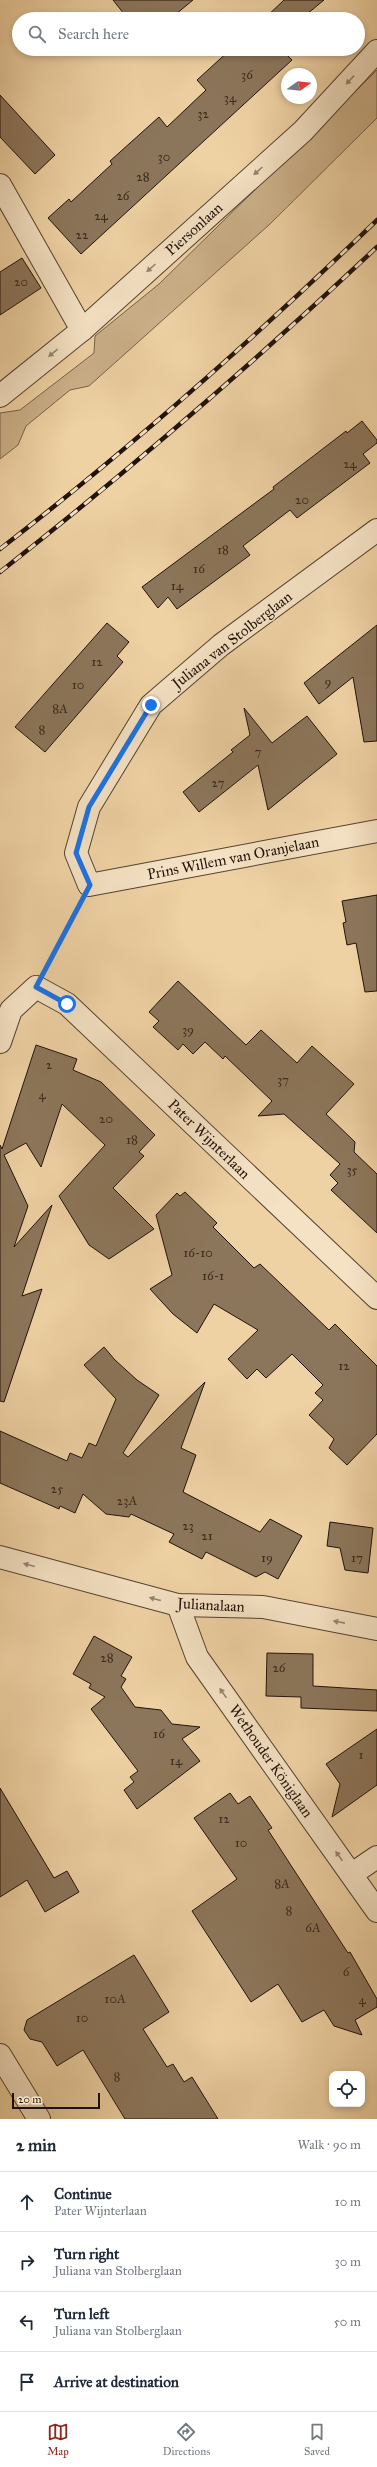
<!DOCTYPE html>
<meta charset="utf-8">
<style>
body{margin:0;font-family:"IM FELL Great Primer",serif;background:#f6f6f7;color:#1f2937}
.controls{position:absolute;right:12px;bottom:12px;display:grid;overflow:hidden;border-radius:8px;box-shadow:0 2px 6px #0003}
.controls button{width:36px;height:36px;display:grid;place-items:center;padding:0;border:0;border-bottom:1px solid #e0e1e3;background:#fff;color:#1f2937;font:20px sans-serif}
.compass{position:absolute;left:281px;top:68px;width:36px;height:36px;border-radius:50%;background:#fff;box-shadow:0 2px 6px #0003;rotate:75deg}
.scale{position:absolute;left:12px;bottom:10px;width:88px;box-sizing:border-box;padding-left:4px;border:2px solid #21120b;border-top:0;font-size:11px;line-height:14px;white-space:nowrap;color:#21120b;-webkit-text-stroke:3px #f5e2c4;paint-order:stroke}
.stop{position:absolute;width:12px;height:12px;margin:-9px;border:3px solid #1a73e8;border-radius:50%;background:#fff}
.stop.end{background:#1a73e8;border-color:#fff;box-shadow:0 1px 4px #0008}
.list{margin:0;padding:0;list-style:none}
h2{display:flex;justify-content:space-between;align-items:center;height:52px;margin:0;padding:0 16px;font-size:17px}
h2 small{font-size:13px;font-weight:400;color:#747a83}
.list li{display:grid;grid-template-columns:26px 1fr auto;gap:12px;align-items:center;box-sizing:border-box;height:60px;padding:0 16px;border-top:1px solid #e0e1e3}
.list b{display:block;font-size:15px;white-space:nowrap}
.list p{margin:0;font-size:13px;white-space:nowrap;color:#747a83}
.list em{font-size:13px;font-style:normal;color:#747a83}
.icon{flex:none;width:22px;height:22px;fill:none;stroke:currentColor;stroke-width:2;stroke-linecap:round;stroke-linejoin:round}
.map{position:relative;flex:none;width:377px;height:2119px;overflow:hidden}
.search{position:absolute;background:#fff;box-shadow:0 2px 6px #0003;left:12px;right:12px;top:12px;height:44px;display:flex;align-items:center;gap:10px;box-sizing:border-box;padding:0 14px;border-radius:22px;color:#747a83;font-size:15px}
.sheet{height:292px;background:#fff}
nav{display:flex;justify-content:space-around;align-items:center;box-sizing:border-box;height:56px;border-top:1px solid #e0e1e3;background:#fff;font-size:11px;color:#747a83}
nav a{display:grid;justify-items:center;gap:2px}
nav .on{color:#8f2418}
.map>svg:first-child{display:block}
</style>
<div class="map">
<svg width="377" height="2119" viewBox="0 0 377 2119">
<rect width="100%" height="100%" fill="#efd2a4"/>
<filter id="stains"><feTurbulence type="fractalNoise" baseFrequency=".005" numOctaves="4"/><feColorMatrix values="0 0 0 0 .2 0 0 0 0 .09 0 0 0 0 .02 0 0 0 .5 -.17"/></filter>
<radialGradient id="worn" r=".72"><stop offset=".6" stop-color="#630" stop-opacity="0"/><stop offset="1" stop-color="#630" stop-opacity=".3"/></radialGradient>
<!-- green -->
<polygon fill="#ccb18a" stroke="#76624a" points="377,70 377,118 270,224 89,386 70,390 26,426 18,445 0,459 0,413 20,410 94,353 95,336 159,284"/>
<!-- building -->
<g fill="#8c765b" stroke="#21120b">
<polygon points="113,0 193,0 170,19 128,19"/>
<polygon points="284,0 324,0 301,19 264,19"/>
<polygon points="231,49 292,49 286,54 292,60 81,254 48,218 69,199 71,202 112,164 110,161 159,117 167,127 206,90 197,80"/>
<polygon points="0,95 55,155 35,174 0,137"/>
<polygon points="22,258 41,288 0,315 0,272"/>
<polygon points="362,421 377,440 377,443 363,454 370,463 297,518 290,510 243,546 250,555 177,609 168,597 158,608 142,587 274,489 273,487 346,431 347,433"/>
<polygon points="107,623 129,642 117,656 123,662 45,752 15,727"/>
<polygon points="377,625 377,741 364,742 353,677 319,704 304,683"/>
<polygon points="244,708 272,743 307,716 337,754 268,810 258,765 199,812 183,792 233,752 231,750 250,735"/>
<polygon points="377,895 377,991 365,992 356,943 347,945 343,923 346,922 342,901"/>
<polygon points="178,981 246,1045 261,1030 297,1063 312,1046 354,1084 326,1114 355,1142 354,1152 377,1174 377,1233 331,1190 338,1183 330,1175 340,1164 284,1114 258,1116 272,1101 225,1056 223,1059 205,1042 193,1054 183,1044 178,1050 153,1027 159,1021 149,1012"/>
<polygon points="36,1045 77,1059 73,1070 101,1082 155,1135 139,1152 144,1156 113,1188 154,1229 109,1259 89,1245 59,1196 105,1145 62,1104 41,1167 26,1143 4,1155 28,1206 14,1247 52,1205 22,1296 42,1289 4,1402 0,1401 0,1145 2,1149"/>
<polygon points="185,1192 217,1223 213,1227 254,1268 260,1264 329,1330 335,1324 377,1366 377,1434 347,1465 329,1448 334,1439 309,1415 323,1400 315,1393 323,1385 292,1354 266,1378 257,1369 247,1379 228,1359 258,1330 214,1304 197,1333 173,1314 150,1289 172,1275 156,1215 177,1193 180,1196"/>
<polygon points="104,1347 115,1360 137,1380 159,1395 123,1453 128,1457 205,1382 181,1448 196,1455 183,1492 260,1532 270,1519 302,1536 278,1579 265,1572 256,1577 206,1552 202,1559 169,1542 174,1534 131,1514 129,1517 106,1514 83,1494 75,1513 60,1506 59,1509 0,1483 0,1431 67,1461 70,1453 82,1458 89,1443 96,1446 116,1399 84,1365"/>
<polygon points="330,1522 373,1528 368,1573 345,1570 340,1548 327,1546"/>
<polygon points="94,1636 132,1657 121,1676 126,1679 121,1687 135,1707 161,1710 172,1724 200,1727 182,1739 200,1761 137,1809 124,1790 134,1782 130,1777 138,1771 91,1709 105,1697 89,1688 91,1684 73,1674"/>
<polygon points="267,1653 313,1654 313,1686 377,1690 377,1711 301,1708 301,1697 266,1696"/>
<polygon points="377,1729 377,1785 332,1817 340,1784 326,1764"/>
<polygon points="0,1788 54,1878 67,1871 79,1892 45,1912 27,1880 0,1897"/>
<polygon points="230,1793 238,1804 250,1796 272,1828 268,1830 348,1953 350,1952 377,1999 377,2007 355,2020 362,2035 334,2026 324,2010 302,2022 278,1984 251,2002 192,1911 237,1879 194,1818"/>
<polygon points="134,1955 169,2012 143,2029 167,2067 173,2064 184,2082 192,2077 218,2119 125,2119 83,2050 57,2066 42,2042 30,2039 24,2030 27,2020"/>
</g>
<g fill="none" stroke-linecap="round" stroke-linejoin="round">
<!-- minor casing -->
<g stroke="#544231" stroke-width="24">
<g id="minor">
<polyline points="0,185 82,330"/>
<polyline points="0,396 82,330 303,131 377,51"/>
<polyline points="377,530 221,645 151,705 89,807 76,853 89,885 377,831"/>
<polyline points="0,1042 11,1010 36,987 67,1004 377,1298"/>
<polyline points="0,1557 178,1605 263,1607 377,1629"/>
<polyline points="178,1605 197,1657 377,1911"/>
<polyline points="352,1874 377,1857"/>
<polyline points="0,2055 39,2119"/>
</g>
</g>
<!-- path -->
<polyline stroke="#21120b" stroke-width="2.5" stroke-dasharray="3 2" stroke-linecap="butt" points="48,963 77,908"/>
<!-- minor -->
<use href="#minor" stroke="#f5e2c4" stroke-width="22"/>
<!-- rail casing -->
<g stroke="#21120b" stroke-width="4.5">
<g id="rail">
<path d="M 0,549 C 132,447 257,336 377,220"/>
<path d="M 0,572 C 131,469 256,361 377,247"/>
</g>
</g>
<!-- rail -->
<use href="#rail" stroke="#f5e2c4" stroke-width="3" stroke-dasharray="9" stroke-linecap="butt"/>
</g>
<!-- one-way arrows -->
<defs><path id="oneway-solid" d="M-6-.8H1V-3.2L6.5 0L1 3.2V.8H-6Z"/></defs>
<g fill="#968471">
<use href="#oneway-solid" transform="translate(350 80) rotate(133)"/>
<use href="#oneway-solid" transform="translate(258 171) rotate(138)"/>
<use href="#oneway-solid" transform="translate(151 268) rotate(138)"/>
<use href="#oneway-solid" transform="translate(53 353) rotate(141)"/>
<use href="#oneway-solid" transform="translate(29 1565) rotate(-165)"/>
<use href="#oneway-solid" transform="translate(155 1599) rotate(-165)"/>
<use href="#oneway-solid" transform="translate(339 1622) rotate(-169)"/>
<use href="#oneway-solid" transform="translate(223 1693) rotate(-125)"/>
<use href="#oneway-solid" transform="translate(339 1856) rotate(-125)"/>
</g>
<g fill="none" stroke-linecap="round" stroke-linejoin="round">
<!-- route -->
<polyline stroke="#1a73e8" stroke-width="5" points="67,1004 36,987 90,885 76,853 89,807 151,705"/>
</g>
<g text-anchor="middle" stroke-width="3" stroke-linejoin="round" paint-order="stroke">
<!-- number labels -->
<g font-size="13" fill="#3c2b1f">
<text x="247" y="79">36</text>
<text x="230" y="102">34</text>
<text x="203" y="118">32</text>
<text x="164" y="161">30</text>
<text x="143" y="181">28</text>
<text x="123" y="200">26</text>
<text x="101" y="220">24</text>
<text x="82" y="239">22</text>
<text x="21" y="286">20</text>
<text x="350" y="468">24</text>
<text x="302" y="504">20</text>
<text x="223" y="554">18</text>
<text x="199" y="573">16</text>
<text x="177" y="590">14</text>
<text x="97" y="666">12</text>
<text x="328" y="686">9</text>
<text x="78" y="689">10</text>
<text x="60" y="713">8A</text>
<text x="42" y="734">8</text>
<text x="258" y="756">7</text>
<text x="218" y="787">27</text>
<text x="188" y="1034">39</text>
<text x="49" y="1069">2</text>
<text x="283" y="1084">37</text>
<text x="42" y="1099">4</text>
<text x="106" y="1123">20</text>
<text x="132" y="1144">18</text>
<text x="352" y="1174">35</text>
<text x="198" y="1257">16-10</text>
<text x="213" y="1280">16-1</text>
<text x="344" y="1370">12</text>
<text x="57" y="1493">25</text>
<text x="127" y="1505">23A</text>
<text x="188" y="1530">23</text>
<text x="207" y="1540">21</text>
<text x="267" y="1562">19</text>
<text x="357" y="1562">17</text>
<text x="107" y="1662">28</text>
<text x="279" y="1672">26</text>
<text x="159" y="1738">16</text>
<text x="361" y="1759">1</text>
<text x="176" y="1765">14</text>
<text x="224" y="1823">12</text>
<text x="241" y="1847">10</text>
<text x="282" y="1888">8A</text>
<text x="289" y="1915">8</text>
<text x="313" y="1932">6A</text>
<text x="346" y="1976">6</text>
<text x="115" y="2003">10A</text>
<text x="362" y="2004">4</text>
<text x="82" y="2022">10</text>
<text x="117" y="2081">8</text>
</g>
<!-- street labels -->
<g font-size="15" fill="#21120b" stroke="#f5e2c4">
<text transform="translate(194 229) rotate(-42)" y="5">Piersonlaan</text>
<text transform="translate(232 640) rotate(-38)" y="5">Juliana van Stolberglaan</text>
<text transform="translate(233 858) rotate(-11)" y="5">Prins Willem van Oranjelaan</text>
<text transform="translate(209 1139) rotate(44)" y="5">Pater Wijnterlaan</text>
<text transform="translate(211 1605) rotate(3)" y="5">Julianalaan</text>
<text transform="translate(271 1761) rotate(55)" y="5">Wethouder Königlaan</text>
</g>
</g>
<rect width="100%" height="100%" filter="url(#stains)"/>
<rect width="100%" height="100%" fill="url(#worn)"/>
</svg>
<div class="controls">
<button><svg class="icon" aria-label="locate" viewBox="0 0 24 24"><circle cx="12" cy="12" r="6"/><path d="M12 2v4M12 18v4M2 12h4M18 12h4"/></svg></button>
</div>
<svg class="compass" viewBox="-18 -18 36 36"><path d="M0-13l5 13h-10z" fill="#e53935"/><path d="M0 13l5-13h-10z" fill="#747a83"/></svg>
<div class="scale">20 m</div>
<div class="stop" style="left:67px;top:1004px"></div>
<div class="stop end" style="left:151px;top:705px"></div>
<div class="search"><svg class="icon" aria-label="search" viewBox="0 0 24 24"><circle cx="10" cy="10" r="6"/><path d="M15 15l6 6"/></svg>Search here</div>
</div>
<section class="sheet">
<h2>2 min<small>Walk · 90 m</small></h2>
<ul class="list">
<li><svg class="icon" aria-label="ahead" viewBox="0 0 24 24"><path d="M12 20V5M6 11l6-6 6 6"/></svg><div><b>Continue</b><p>Pater Wijnterlaan</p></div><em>10 m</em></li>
<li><svg class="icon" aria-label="right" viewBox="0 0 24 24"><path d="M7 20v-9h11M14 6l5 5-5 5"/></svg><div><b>Turn right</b><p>Juliana van Stolberglaan</p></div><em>30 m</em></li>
<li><svg class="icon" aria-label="left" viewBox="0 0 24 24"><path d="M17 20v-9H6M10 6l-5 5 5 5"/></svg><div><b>Turn left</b><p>Juliana van Stolberglaan</p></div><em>50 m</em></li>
<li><svg class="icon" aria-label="arrive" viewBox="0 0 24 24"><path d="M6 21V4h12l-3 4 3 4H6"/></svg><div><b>Arrive at destination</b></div></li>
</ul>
</section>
<nav>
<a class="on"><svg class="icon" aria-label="map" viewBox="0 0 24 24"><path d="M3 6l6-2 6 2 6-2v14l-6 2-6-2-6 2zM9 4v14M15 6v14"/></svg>Map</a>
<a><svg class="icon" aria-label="directions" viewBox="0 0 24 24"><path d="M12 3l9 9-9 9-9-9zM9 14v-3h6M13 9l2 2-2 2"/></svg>Directions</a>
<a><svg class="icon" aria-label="saved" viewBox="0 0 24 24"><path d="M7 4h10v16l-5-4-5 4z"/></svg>Saved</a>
</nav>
